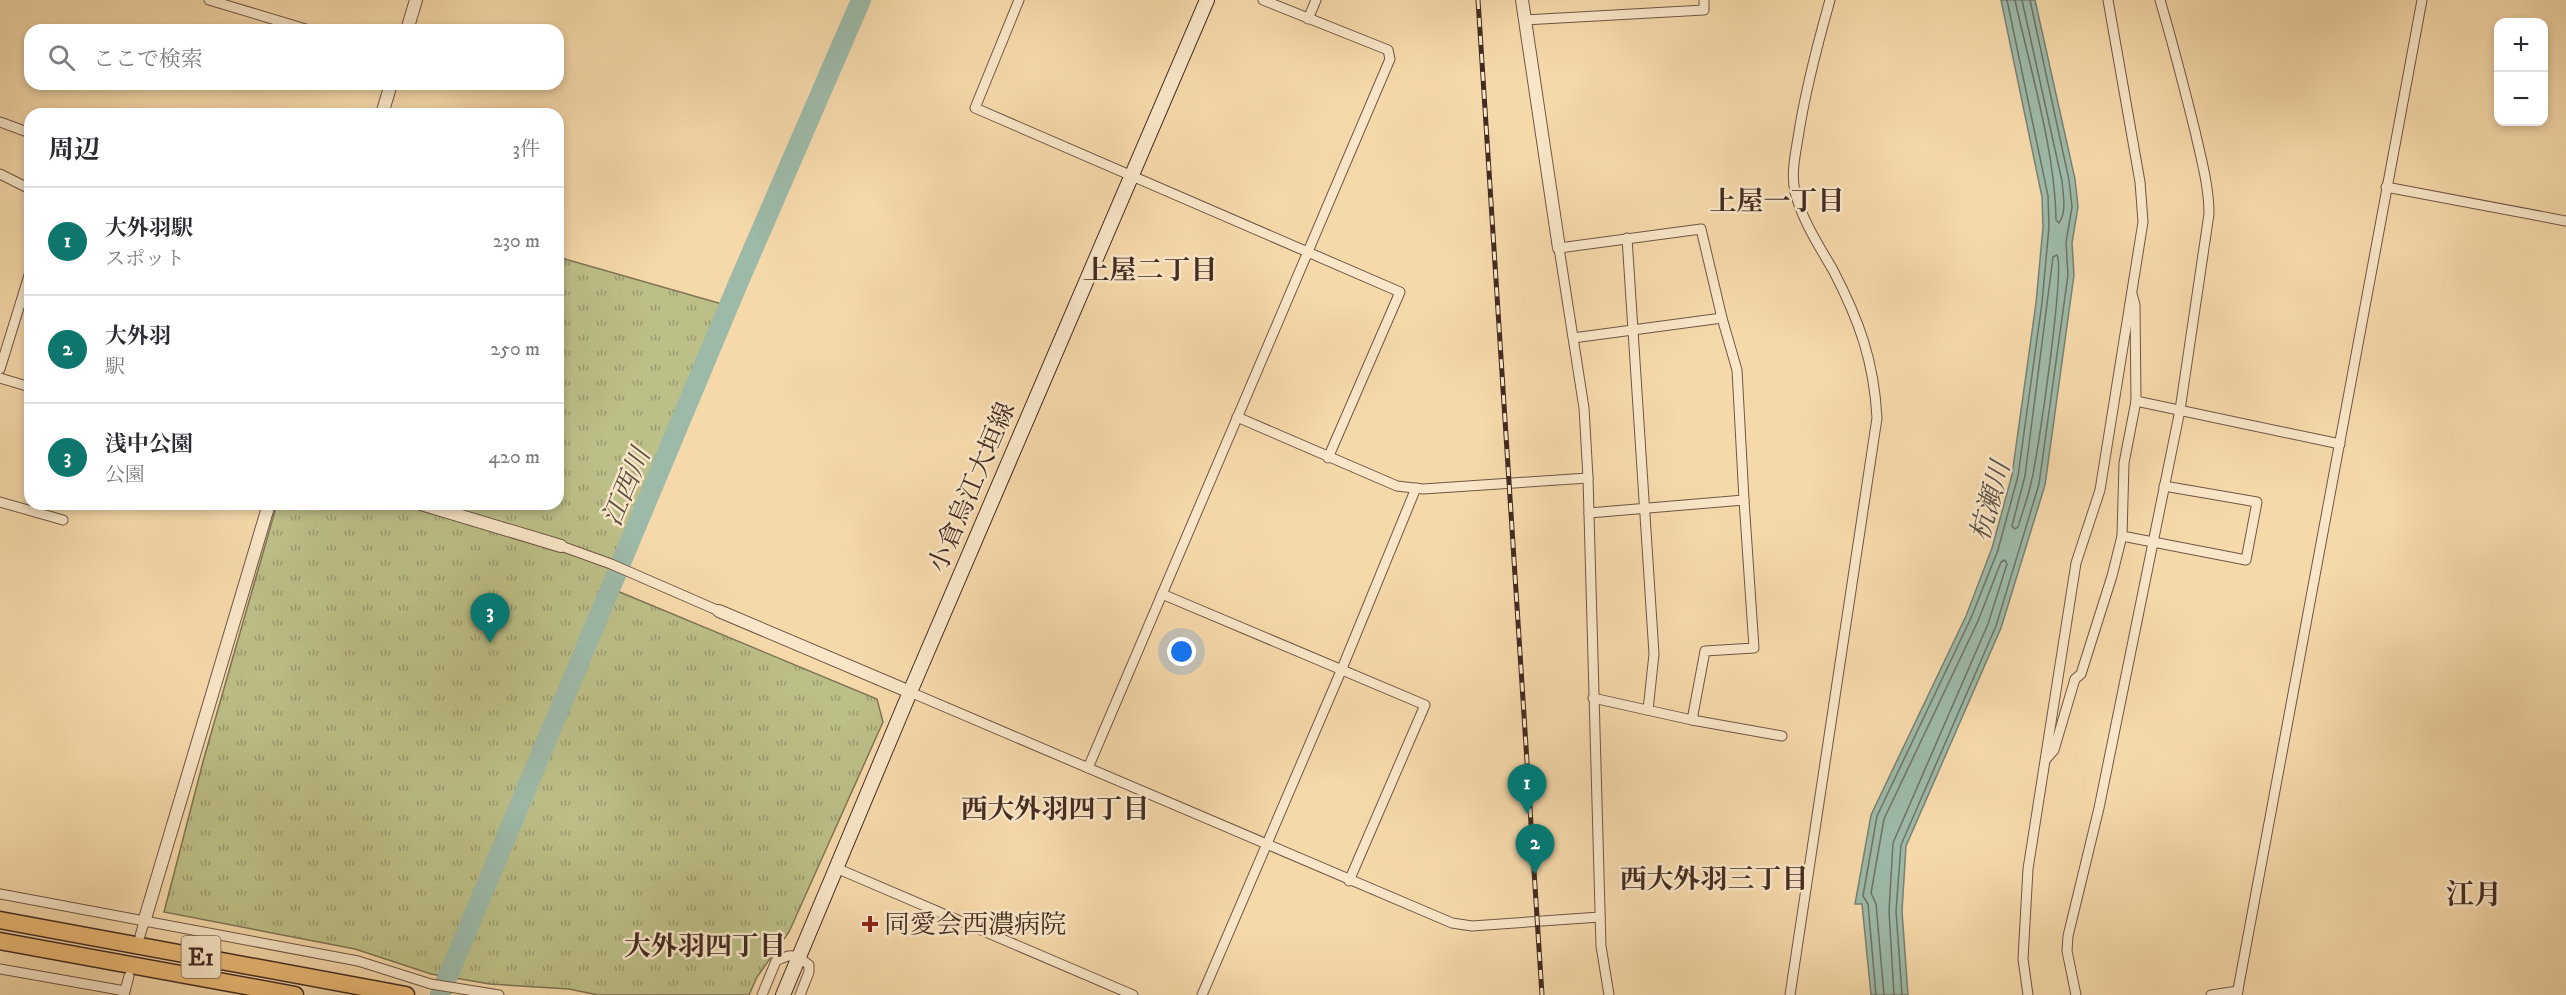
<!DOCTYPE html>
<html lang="ja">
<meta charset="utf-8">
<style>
body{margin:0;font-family:"IM FELL DW Pica","Noto Serif JP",serif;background:#f2f2f3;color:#2b2b33}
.controls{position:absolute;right:18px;top:18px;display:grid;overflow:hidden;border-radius:12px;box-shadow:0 3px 9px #0003}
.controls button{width:54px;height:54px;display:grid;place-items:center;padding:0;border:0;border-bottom:2px solid #e1e1e2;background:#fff;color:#2b2b33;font:30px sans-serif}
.you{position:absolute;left:1182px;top:652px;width:21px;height:21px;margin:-15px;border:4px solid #fff;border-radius:50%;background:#1a73e8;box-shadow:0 0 0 9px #1a73e833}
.badge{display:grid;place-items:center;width:39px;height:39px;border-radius:50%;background:#0f766e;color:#fff;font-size:20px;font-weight:700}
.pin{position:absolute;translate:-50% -50px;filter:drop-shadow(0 2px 3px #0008)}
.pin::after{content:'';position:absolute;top:32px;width:21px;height:18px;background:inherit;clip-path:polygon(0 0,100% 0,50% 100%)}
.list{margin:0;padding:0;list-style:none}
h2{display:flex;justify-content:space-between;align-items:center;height:78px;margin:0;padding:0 24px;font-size:26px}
h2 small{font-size:20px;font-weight:400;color:#7c7c81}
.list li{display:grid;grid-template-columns:39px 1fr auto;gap:18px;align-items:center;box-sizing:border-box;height:108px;padding:0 24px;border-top:2px solid #e1e1e2}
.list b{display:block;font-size:22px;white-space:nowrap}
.list p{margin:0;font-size:20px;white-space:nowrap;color:#7c7c81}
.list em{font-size:20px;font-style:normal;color:#7c7c81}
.icon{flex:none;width:33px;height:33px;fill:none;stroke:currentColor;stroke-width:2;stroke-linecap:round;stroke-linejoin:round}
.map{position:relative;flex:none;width:2566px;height:995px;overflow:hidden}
.search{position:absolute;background:#fff;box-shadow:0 3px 9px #0003;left:24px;top:24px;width:540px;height:66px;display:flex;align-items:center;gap:15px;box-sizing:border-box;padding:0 21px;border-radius:18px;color:#7c7c81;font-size:22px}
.panel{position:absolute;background:#fff;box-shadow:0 3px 9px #0003;left:24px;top:108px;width:540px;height:402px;border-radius:18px}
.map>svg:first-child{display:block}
</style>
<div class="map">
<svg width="2566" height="995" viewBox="0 0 2566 995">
<defs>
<pattern id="grass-tufts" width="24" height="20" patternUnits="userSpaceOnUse" patternTransform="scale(1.5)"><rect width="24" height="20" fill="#bdbf88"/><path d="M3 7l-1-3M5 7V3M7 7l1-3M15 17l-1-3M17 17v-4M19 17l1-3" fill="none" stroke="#9b9b6f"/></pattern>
</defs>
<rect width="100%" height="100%" fill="#f6d9ab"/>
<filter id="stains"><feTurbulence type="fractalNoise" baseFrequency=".00333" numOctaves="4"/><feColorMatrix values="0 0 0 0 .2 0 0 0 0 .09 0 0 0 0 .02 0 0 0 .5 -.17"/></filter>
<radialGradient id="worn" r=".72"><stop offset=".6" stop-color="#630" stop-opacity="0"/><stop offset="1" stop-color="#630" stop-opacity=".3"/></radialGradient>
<!-- grass -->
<polygon fill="url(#grass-tufts)" stroke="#807554" stroke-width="1.5" points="558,257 729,306 610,588 877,699 883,722 789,932 757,977 749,995 598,995 569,989 490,984 431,974 355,949 164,912 204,758 277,504 558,504"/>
<!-- water -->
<polygon fill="#9dbaa8" stroke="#798172" stroke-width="1.5" points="2001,0 2035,0 2075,179 2078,207 2072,243 2074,275 2045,485 2001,628 1906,846 1902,911 1908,995 1871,995 1862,904 1855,904 1871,815 1966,616 1992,548 2012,475 2036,303 2043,227 2042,197"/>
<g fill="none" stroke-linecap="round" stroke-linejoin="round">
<!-- shore -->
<g stroke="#707264" stroke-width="1.5">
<path d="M 2015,0 C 2030,69 2055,150 2056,220 L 2059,223 C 2067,212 2063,194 2062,181 L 2022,0"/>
<path d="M 2057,255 C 2065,268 2038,457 2031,483 C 2028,498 2022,513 2018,527 L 2015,529 L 2012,526 L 2025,476 L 2053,257 Z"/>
<polyline points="1876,995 1868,904 1863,896 1877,816 1971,618 1998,550 2018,476 2042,303 2049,227 2048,196 2007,0"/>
<polyline points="1884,995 1876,904 1871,893 1884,819 1978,621 2001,562 2005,560 2007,564 1988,624 1893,843 1889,911 1894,995"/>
<polyline points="1902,995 1896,911 1901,845 1996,626 2039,484 2068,275 2066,242 2072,207 2069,180 2030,0"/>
</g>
<!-- river -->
<polyline stroke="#9dbaa8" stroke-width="20" points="440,995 737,286 861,0"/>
<!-- minor casing -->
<g stroke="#705644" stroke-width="11">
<g id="minor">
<polyline points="209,0 309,30"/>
<polyline points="1019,0 975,108 1400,292 1328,458"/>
<polyline points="1308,19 1316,0"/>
<polyline points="1524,20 1704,10 1704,0"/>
<polyline points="0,122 30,133"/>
<polyline points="0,174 30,189"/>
<polyline points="2386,187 2566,221"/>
<polyline points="1627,238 1654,654 1648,710"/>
<polyline points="1722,318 1737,370 1744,500"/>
<polyline points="1573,338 1722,318 1701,229 1559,248 1584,408 1588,478 1601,946 1609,995"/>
<polyline points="0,369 30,272"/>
<polyline points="0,378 30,387"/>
<polyline points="2136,401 2340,444"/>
<polyline points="1237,417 1397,486 1423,489 1588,478"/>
<polyline points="0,502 63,520"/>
<polyline points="1589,513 1744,500 1754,648 1705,651 1692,720"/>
<polyline points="2122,536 2246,560 2257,502 2164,486"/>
<polyline points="561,546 611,564 719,611"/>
<polyline points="1162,594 1425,705 1349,881"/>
<polyline points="910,692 1452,923 1472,926 1600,917"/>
<polyline points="1593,698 1692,720 1782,736"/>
<polyline points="2046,759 2054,750 2075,679 2081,674 2112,576 2122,536 2124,463 2136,401 2135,305 2132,294"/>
<polyline points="1088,768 1390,59 1388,50 1263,0"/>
<polyline points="836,868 1133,995"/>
<polyline points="0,894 358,961 431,984 499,995"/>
<polyline points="140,936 144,922"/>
<polyline points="0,969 125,991"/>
<polyline points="124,995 129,976"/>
<path d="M 762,995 L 776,961 C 791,953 796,954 809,965 L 809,972 L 800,995"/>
<polyline points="1202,995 1341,671 1416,488"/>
<path d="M 1790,995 L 1877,418 C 1874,361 1859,320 1833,270 C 1819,246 1802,220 1795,192 C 1791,174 1795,156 1798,138 C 1805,91 1817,46 1830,0"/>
<polyline points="2028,995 2023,959 2028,869 2076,563 2100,490 2143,222 2140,182 2108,0"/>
<path d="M 2076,995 L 2067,951 L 2068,936 L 2099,808 L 2180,410 L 2209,214 C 2209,186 2201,158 2195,131 C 2184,87 2173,44 2160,0"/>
<polyline points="2211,995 2238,991"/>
<polyline points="2237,995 2422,0"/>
</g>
</g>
<!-- tertiary casing -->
<g stroke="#705644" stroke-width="14">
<g id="tertiary">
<polyline points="1522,0 1559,248"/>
<polyline points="407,30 416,0"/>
<polyline points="382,114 391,84"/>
<polyline points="421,504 561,546"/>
<polyline points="719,611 910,692"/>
<polyline points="144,922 269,504"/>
</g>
</g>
<!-- secondary casing -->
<g stroke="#432b21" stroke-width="16">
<polyline id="secondary" points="783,995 910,692 1207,0"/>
</g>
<!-- motorway casing -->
<g stroke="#432b21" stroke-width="19">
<g id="motorway">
<polyline points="0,920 406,995"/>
<polyline points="0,941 295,995"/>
</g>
</g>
<!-- minor -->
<use href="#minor" stroke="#f9e6c8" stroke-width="9"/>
<!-- tertiary -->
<use href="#tertiary" stroke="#f9e6c8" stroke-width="12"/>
<!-- secondary -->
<use href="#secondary" stroke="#f9e6c8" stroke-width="14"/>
<!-- motorway -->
<use href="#motorway" stroke="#ebbc76" stroke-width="16"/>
<!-- rail casing -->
<g stroke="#432b21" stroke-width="5">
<polyline id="rail" points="1478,0 1542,995"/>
</g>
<!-- rail -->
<use href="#rail" stroke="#f9e6c8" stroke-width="3" stroke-dasharray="9" stroke-linecap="butt"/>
</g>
<!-- markers -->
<path fill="#8f2418" stroke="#f9e6c8" stroke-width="2" d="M867 915h6v6h6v6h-6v6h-6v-6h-6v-6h6z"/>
<g text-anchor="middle" stroke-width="5" stroke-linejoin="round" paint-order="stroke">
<!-- shield labels -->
<rect fill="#f9e6c8" stroke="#7a6353" stroke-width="1.5" x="181.5" y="936" width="39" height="42" rx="4.5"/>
<g font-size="24" font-weight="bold" fill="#432b21">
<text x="201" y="965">E1</text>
</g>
<!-- street labels -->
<g font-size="26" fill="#432b21" stroke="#f9e6c8">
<text transform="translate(971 487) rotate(-67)" y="9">小倉烏江大垣線</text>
</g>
<!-- poi labels -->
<g font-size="26" fill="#432b21" stroke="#f9e6c8" text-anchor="start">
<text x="884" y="933">同愛会西濃病院</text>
</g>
<!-- neighbourhood labels -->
<g font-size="27" font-weight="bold" fill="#432b21" stroke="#f9e6c8">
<text x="1777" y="210">上屋一丁目</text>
<text x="1150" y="279">上屋二丁目</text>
<text x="1055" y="818">西大外羽四丁目</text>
<text x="1714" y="888">西大外羽三丁目</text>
<text x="705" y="955">大外羽四丁目</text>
</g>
<!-- water labels -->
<g font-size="27" font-style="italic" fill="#5a4f43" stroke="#f9e6c8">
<text transform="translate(626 487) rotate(-67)" y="9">江西川</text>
<text transform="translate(1990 501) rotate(-74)" y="9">杭瀬川</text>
</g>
<!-- quarter labels -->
<g font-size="28" font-weight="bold" fill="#432b21" stroke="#f9e6c8">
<text x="2474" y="904">江月</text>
</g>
</g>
<rect width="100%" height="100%" filter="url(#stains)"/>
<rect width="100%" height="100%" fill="url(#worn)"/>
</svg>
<div class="controls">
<button>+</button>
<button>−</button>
</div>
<div class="you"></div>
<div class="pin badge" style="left:1527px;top:814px">1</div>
<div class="pin badge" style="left:1535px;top:874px">2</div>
<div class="pin badge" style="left:490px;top:643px">3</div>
<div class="search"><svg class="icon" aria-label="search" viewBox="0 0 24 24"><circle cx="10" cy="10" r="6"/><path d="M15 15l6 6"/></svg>ここで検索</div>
<section class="panel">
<h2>周辺<small>3件</small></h2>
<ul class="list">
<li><span class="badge">1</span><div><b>大外羽駅</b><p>スポット</p></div><em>230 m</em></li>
<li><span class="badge">2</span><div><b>大外羽</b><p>駅</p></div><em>250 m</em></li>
<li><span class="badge">3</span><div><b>浅中公園</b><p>公園</p></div><em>420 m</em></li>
</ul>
</section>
</div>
